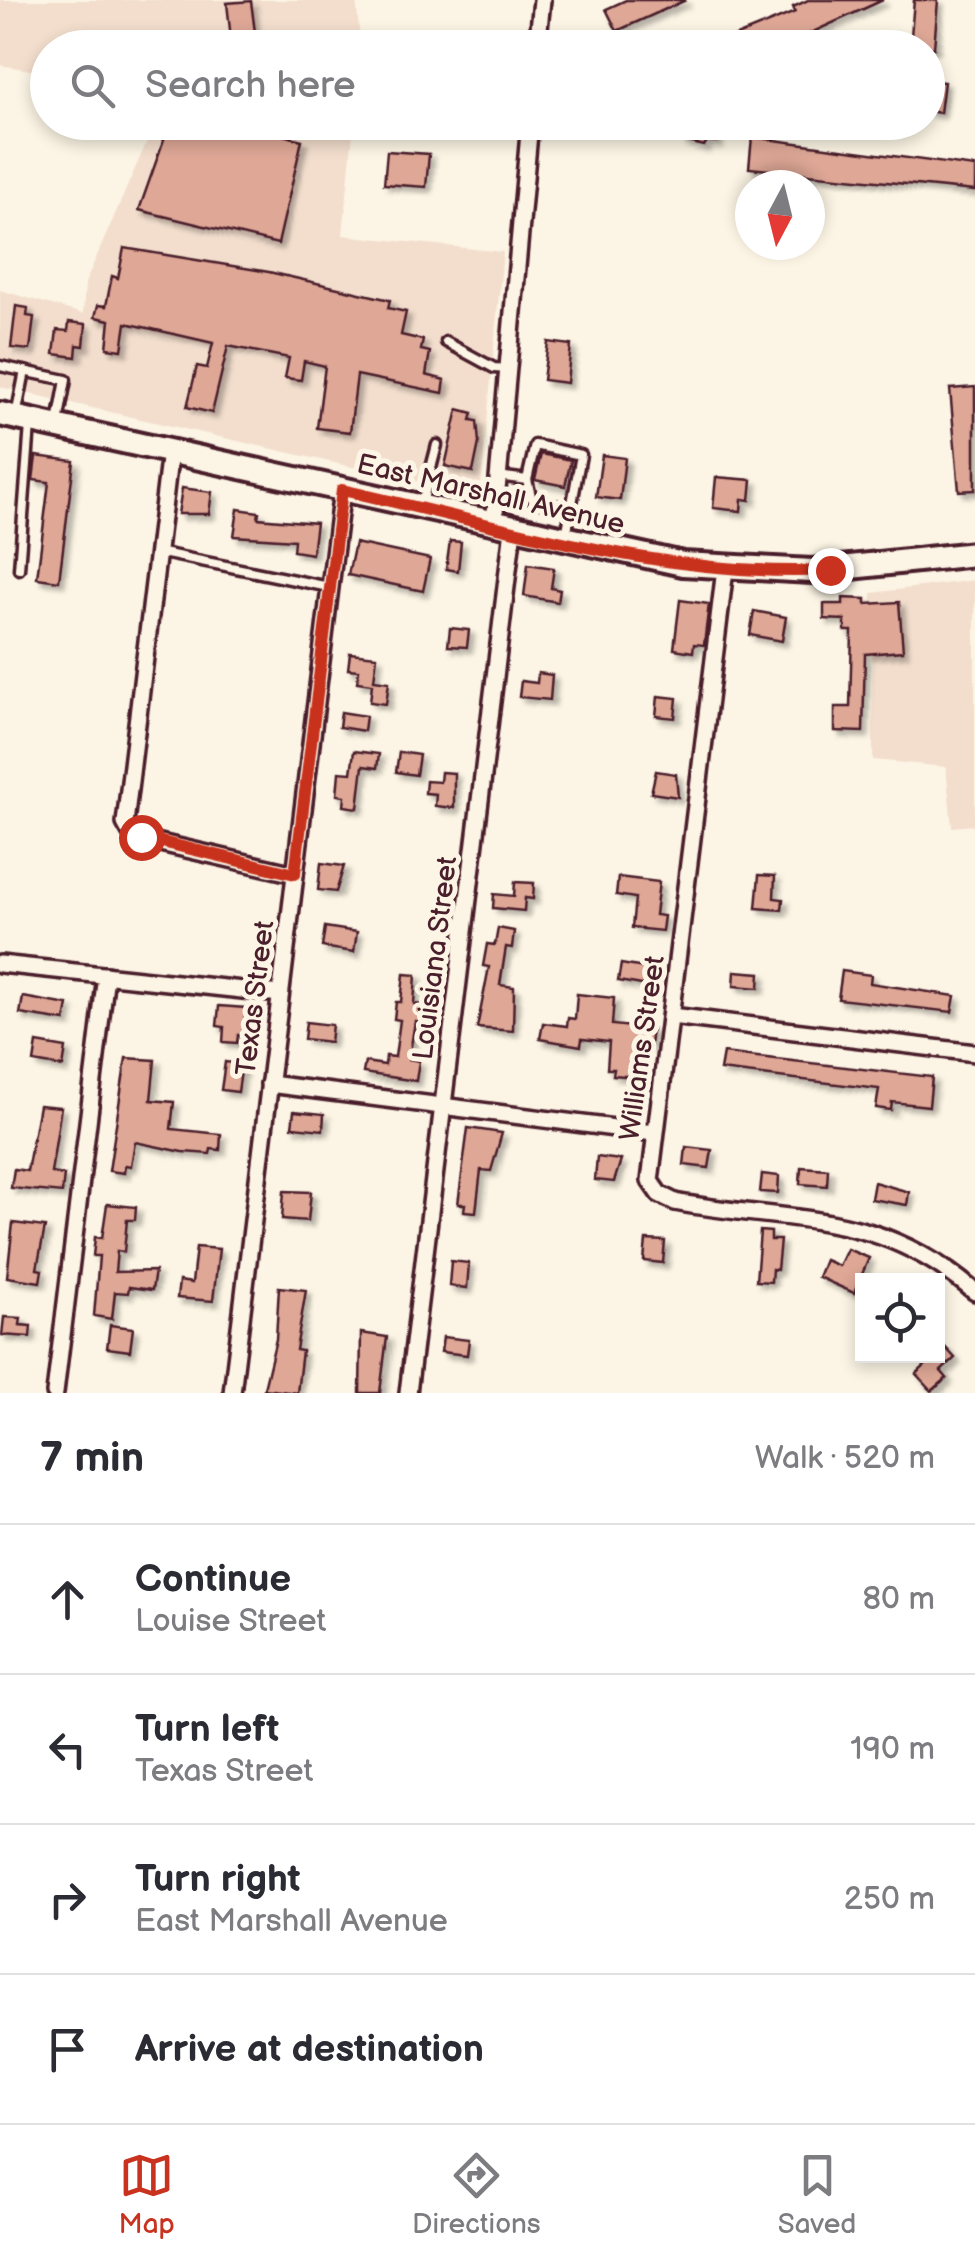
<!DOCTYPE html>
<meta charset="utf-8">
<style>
body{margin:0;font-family:"Balsamiq Sans",sans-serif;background:#f2f2f3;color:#2b2b33}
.controls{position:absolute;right:30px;bottom:30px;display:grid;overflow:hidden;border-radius:0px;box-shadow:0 5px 15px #0003}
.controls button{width:90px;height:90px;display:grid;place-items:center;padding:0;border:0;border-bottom:2px solid #e1e1e2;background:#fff;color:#2b2b33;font:50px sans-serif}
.compass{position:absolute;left:735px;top:170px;width:90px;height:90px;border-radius:50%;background:#fff;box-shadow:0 5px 15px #0003;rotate:187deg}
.stop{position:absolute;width:30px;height:30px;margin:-22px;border:8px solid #c8321e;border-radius:50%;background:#fff}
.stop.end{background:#c8321e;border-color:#fff;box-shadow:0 2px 10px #0008}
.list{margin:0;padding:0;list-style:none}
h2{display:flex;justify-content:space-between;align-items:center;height:130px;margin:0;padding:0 40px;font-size:42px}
h2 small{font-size:32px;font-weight:400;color:#7c7c81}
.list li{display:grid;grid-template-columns:65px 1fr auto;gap:30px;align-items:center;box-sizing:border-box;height:150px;padding:0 40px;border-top:2px solid #e1e1e2}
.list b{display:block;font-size:38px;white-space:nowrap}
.list p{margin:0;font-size:32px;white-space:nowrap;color:#7c7c81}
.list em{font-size:32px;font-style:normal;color:#7c7c81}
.icon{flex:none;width:55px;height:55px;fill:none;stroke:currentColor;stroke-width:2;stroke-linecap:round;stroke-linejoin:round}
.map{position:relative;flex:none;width:975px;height:1393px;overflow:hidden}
.search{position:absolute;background:#fff;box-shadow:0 5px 15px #0003;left:30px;right:30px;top:30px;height:110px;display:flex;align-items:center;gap:25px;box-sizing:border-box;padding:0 35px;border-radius:55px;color:#7c7c81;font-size:38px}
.sheet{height:730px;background:#fff}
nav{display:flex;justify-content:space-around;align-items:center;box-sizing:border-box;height:140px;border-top:2px solid #e1e1e2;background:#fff;font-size:28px;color:#7c7c81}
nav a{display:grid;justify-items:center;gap:5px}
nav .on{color:#c8321e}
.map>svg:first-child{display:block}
</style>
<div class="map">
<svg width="975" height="1393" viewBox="0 0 975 1393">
<defs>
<filter id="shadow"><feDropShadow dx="5" dy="5" stdDeviation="2.5" flood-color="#0004"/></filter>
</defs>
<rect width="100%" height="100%" fill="#fcf5e5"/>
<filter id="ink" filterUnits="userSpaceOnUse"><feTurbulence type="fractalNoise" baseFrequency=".01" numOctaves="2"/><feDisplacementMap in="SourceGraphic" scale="20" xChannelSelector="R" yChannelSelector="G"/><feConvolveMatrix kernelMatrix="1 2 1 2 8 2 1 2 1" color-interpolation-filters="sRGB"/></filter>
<g filter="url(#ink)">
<!-- built -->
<g fill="#f3decd">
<polygon points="0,0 356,0 361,47 48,48 47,73 0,65"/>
<polygon points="155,123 354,123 343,235 503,252 480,496 0,387 0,290 83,314 85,283"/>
<polygon points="975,580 975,825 952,827 946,767 873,760 872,593"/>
</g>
<!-- building -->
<g fill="#dea796" stroke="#4a1f2b" stroke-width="2.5" filter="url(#shadow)">
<polygon points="626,0 686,0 617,31 606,9"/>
<polygon points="808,0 883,0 791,42 793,48 707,48 795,12 793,7"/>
<polygon points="914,0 938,0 934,48 910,48"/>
<polygon points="251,1 257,48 232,48 227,3"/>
<polygon points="928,80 944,82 940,113 928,111"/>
<polygon points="170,122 231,122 302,140 278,244 139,210"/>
<polygon points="683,122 719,122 717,142 707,141 704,146 681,140"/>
<polygon points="752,137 975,167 975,191 749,168"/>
<polygon points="387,151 429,154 426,187 384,184"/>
<polygon points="124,248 269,272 390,300 388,308 406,312 401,335 423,340 421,350 430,352 426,375 445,380 443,393 357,375 350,432 317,428 325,366 304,361 301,380 285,378 289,358 228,346 212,413 187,407 197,366 207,368 213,343 126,323 122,350 107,348 110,320 95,317 98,305 106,306 112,276 118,278"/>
<polygon points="16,306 28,308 27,316 34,317 30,350 11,348"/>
<polygon points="69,322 86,324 84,346 77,345 76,357 54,354 57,330 68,331"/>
<polygon points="548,342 571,345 567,383 543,380"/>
<polygon points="975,387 975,490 959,491 950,389"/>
<polygon points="458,409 473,413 471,420 477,421 479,443 473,472 445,466"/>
<polygon points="541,454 571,460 565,486 535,480"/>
<polygon points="602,455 625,458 620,500 596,497"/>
<polygon points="36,456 74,461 59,581 37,578 49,482 33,480"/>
<polygon points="716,477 752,480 750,500 742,499 741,511 713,508"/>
<polygon points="182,488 212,492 209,514 178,514"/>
<polygon points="238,509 259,512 258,518 316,523 312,554 293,551 294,540 234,536"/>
<polygon points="450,541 461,542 458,571 446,569"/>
<polygon points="355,543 430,559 423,591 348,575"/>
<polygon points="528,564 554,568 551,588 560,590 558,602 524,596"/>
<polygon points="843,598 866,599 866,604 899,602 903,651 865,654 863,732 835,731 835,707 850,707 852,631 845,631 845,620 824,619 824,604 843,604"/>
<polygon points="680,600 709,604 704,645 694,644 693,652 674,649"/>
<polygon points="754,611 786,617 782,641 750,635"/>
<polygon points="450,628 469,630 467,647 448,646"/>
<polygon points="350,653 377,656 374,680 389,682 386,704 370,702 372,684 357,682 359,670 348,669"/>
<polygon points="538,673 552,675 550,700 519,697 521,681 537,683"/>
<polygon points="658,696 677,698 675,718 656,716"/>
<polygon points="341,712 366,716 364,731 339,727"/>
<polygon points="354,751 379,754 377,768 363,766 358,808 344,806 345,796 337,795 339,772 351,773"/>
<polygon points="399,752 419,755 416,775 396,772"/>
<polygon points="656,771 676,774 678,797 651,793"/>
<polygon points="441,772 454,773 454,808 435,806 436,794 425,793 426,781 440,782"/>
<polygon points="321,863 344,866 336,892 318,890"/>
<polygon points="759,875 775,876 774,898 783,899 782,910 756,908"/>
<polygon points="618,877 659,882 655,915 664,916 662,931 632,928 635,898 616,895"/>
<polygon points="515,882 534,883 533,899 525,898 524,911 493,908 494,894 514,896"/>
<polygon points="325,927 357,932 354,952 322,947"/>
<polygon points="498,928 514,931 512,948 506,947 500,985 514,987 513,1031 477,1028 489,967 483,966 487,944 495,945"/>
<polygon points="621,964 650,969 648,986 618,981"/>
<polygon points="735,971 760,973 759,988 734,986"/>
<polygon points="842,971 871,975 870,983 955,996 952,1012 838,999"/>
<polygon points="404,974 416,975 414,1004 423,1005 421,1022 415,1021 409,1059 419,1061 416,1081 363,1073 365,1062 385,1065 386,1056 395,1057 400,1020 394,1019 396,1002 401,1002"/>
<polygon points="577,994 614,998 612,1025 652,1029 650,1046 640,1045 636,1077 613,1075 614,1069 607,1069 609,1042 582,1039 581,1046 540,1039 543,1023 567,1026 568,1018 575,1019"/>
<polygon points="23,997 68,1005 65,1021 20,1014"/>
<polygon points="219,1006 246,1008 243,1036 238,1035 237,1043 223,1042 224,1027 217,1026"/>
<polygon points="306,1022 332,1025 330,1042 304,1039"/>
<polygon points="37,1043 66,1048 63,1067 34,1062"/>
<polygon points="723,1053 932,1077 929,1106 892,1102 891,1110 876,1108 879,1089 720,1070"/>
<polygon points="126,1058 155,1060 151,1100 174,1102 171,1129 221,1134 220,1150 211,1149 210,1154 183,1152 135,1142 131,1166 125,1165 124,1173 109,1171"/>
<polygon points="225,1062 242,1064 238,1092 221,1090"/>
<polygon points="39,1105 61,1107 51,1173 64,1175 62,1193 11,1188 14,1169 27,1171"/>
<polygon points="294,1111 324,1114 323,1130 292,1127"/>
<polygon points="468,1128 502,1133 491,1171 481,1170 476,1212 464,1211 465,1204 458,1204"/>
<polygon points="686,1147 712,1150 709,1168 684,1165"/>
<polygon points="597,1157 621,1160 614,1182 595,1180"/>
<polygon points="801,1167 828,1169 827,1186 800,1184"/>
<polygon points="762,1174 779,1176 778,1193 760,1192"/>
<polygon points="874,1182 909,1192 907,1205 871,1199"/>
<polygon points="284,1191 311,1192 308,1221 282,1219"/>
<polygon points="107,1204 136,1207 135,1220 127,1220 124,1252 117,1251 115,1272 155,1271 152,1290 129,1287 128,1293 115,1292 112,1319 94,1316 99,1256 93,1256 95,1237 102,1238"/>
<polygon points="13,1223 45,1227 37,1269 42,1270 40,1282 7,1277"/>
<polygon points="760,1231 771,1232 771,1240 780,1240 777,1270 772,1269 771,1282 756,1281"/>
<polygon points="646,1240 665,1241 663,1263 644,1261"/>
<polygon points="196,1247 219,1249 213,1301 177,1298 179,1281 192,1283"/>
<polygon points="847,1249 869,1258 854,1293 818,1277 825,1260 839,1266"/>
<polygon points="451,1261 469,1263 467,1288 449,1286"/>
<polygon points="279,1287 306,1290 296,1350 302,1351 297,1393 264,1389 276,1339"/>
<polygon points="4,1317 21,1318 20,1325 31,1326 30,1337 2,1335"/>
<polygon points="110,1325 133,1328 130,1351 107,1348"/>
<polygon points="361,1333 387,1337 380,1393 360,1393"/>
<polygon points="443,1337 469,1340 467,1355 441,1352"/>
<polygon points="945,1347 955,1358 941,1371 947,1378 932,1391 916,1374"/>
</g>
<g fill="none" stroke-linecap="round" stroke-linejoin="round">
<!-- lane casing -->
<g stroke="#4a1f2b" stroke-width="15">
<g id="lane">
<polyline points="446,342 494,368 508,369"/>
<polyline points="0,366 66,380 58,423"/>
<polyline points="16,416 25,371"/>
<polyline points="498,476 527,480 535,445 581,455 566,536"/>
<polyline points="527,480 532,500 571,509"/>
<polyline points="422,503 437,445"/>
<polyline points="157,552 329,587"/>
<polyline points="19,569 30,425"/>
</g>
</g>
<!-- street casing -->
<g stroke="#4a1f2b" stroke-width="22">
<g id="street">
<polyline points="537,48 542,0"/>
<polyline points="170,451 125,823 130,832 147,840 295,874"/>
<polyline points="494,524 530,122"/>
<path d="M 725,569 L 650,1181 L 659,1194 L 675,1202 C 794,1224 876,1207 975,1292"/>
<polyline points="0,964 280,994"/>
<polyline points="671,1016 975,1053"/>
<polyline points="269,1084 654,1133"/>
<polyline points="55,1393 106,975"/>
<polyline points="232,1393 342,489"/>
<polyline points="408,1393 513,529"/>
</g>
</g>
<!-- primary casing -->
<g stroke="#4a1f2b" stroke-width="30">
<polyline id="primary" points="0,414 683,564 812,571 975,554"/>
</g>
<!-- lane -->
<use href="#lane" stroke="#fcf5e5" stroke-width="8"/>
<!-- street -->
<use href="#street" stroke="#fcf5e5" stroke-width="15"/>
<!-- primary -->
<use href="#primary" stroke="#fcf5e5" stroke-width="22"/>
</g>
</g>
<g fill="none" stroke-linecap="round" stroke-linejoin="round" filter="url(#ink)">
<!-- route -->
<path stroke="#c8321e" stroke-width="12" d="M 141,837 L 295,874 L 342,490 C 502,525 664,579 830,570"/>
</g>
<g text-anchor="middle" stroke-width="10" stroke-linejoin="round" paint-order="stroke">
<!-- street labels -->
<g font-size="28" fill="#4a1f2b" stroke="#fcf5e5">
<text transform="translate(491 493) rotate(13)" y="10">East Marshall Avenue</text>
<text transform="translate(434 958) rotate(-83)" y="10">Louisiana Street</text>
<text transform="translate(254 998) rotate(-83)" y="10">Texas Street</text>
<text transform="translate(641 1048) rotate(-82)" y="10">Williams Street</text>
</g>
</g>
</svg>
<div class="controls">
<button><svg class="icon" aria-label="locate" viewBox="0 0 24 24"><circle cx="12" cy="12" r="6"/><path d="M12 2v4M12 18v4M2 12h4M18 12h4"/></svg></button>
</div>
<svg class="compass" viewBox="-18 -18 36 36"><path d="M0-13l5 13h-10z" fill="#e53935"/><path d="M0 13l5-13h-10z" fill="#7c7c81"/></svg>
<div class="stop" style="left:141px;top:837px"></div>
<div class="stop end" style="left:830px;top:570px"></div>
<div class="search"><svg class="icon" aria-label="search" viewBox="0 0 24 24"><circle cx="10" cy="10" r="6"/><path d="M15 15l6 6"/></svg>Search here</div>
</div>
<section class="sheet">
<h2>7 min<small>Walk · 520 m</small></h2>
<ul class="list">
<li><svg class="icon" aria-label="ahead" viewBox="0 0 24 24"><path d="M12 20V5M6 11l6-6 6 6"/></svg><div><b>Continue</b><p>Louise Street</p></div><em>80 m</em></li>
<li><svg class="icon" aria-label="left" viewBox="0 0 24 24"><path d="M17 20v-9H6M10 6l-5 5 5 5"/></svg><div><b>Turn left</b><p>Texas Street</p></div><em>190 m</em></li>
<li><svg class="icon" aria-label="right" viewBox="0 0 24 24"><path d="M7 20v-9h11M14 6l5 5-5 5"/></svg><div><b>Turn right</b><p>East Marshall Avenue</p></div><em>250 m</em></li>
<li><svg class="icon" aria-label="arrive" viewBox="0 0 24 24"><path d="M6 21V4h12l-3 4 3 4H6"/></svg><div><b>Arrive at destination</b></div></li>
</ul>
</section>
<nav>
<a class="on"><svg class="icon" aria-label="map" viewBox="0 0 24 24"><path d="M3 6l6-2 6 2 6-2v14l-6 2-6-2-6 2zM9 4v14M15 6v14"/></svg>Map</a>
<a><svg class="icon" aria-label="directions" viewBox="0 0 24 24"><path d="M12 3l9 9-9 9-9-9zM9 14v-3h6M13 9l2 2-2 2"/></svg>Directions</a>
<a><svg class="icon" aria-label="saved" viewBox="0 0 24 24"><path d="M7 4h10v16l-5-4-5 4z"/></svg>Saved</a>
</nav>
